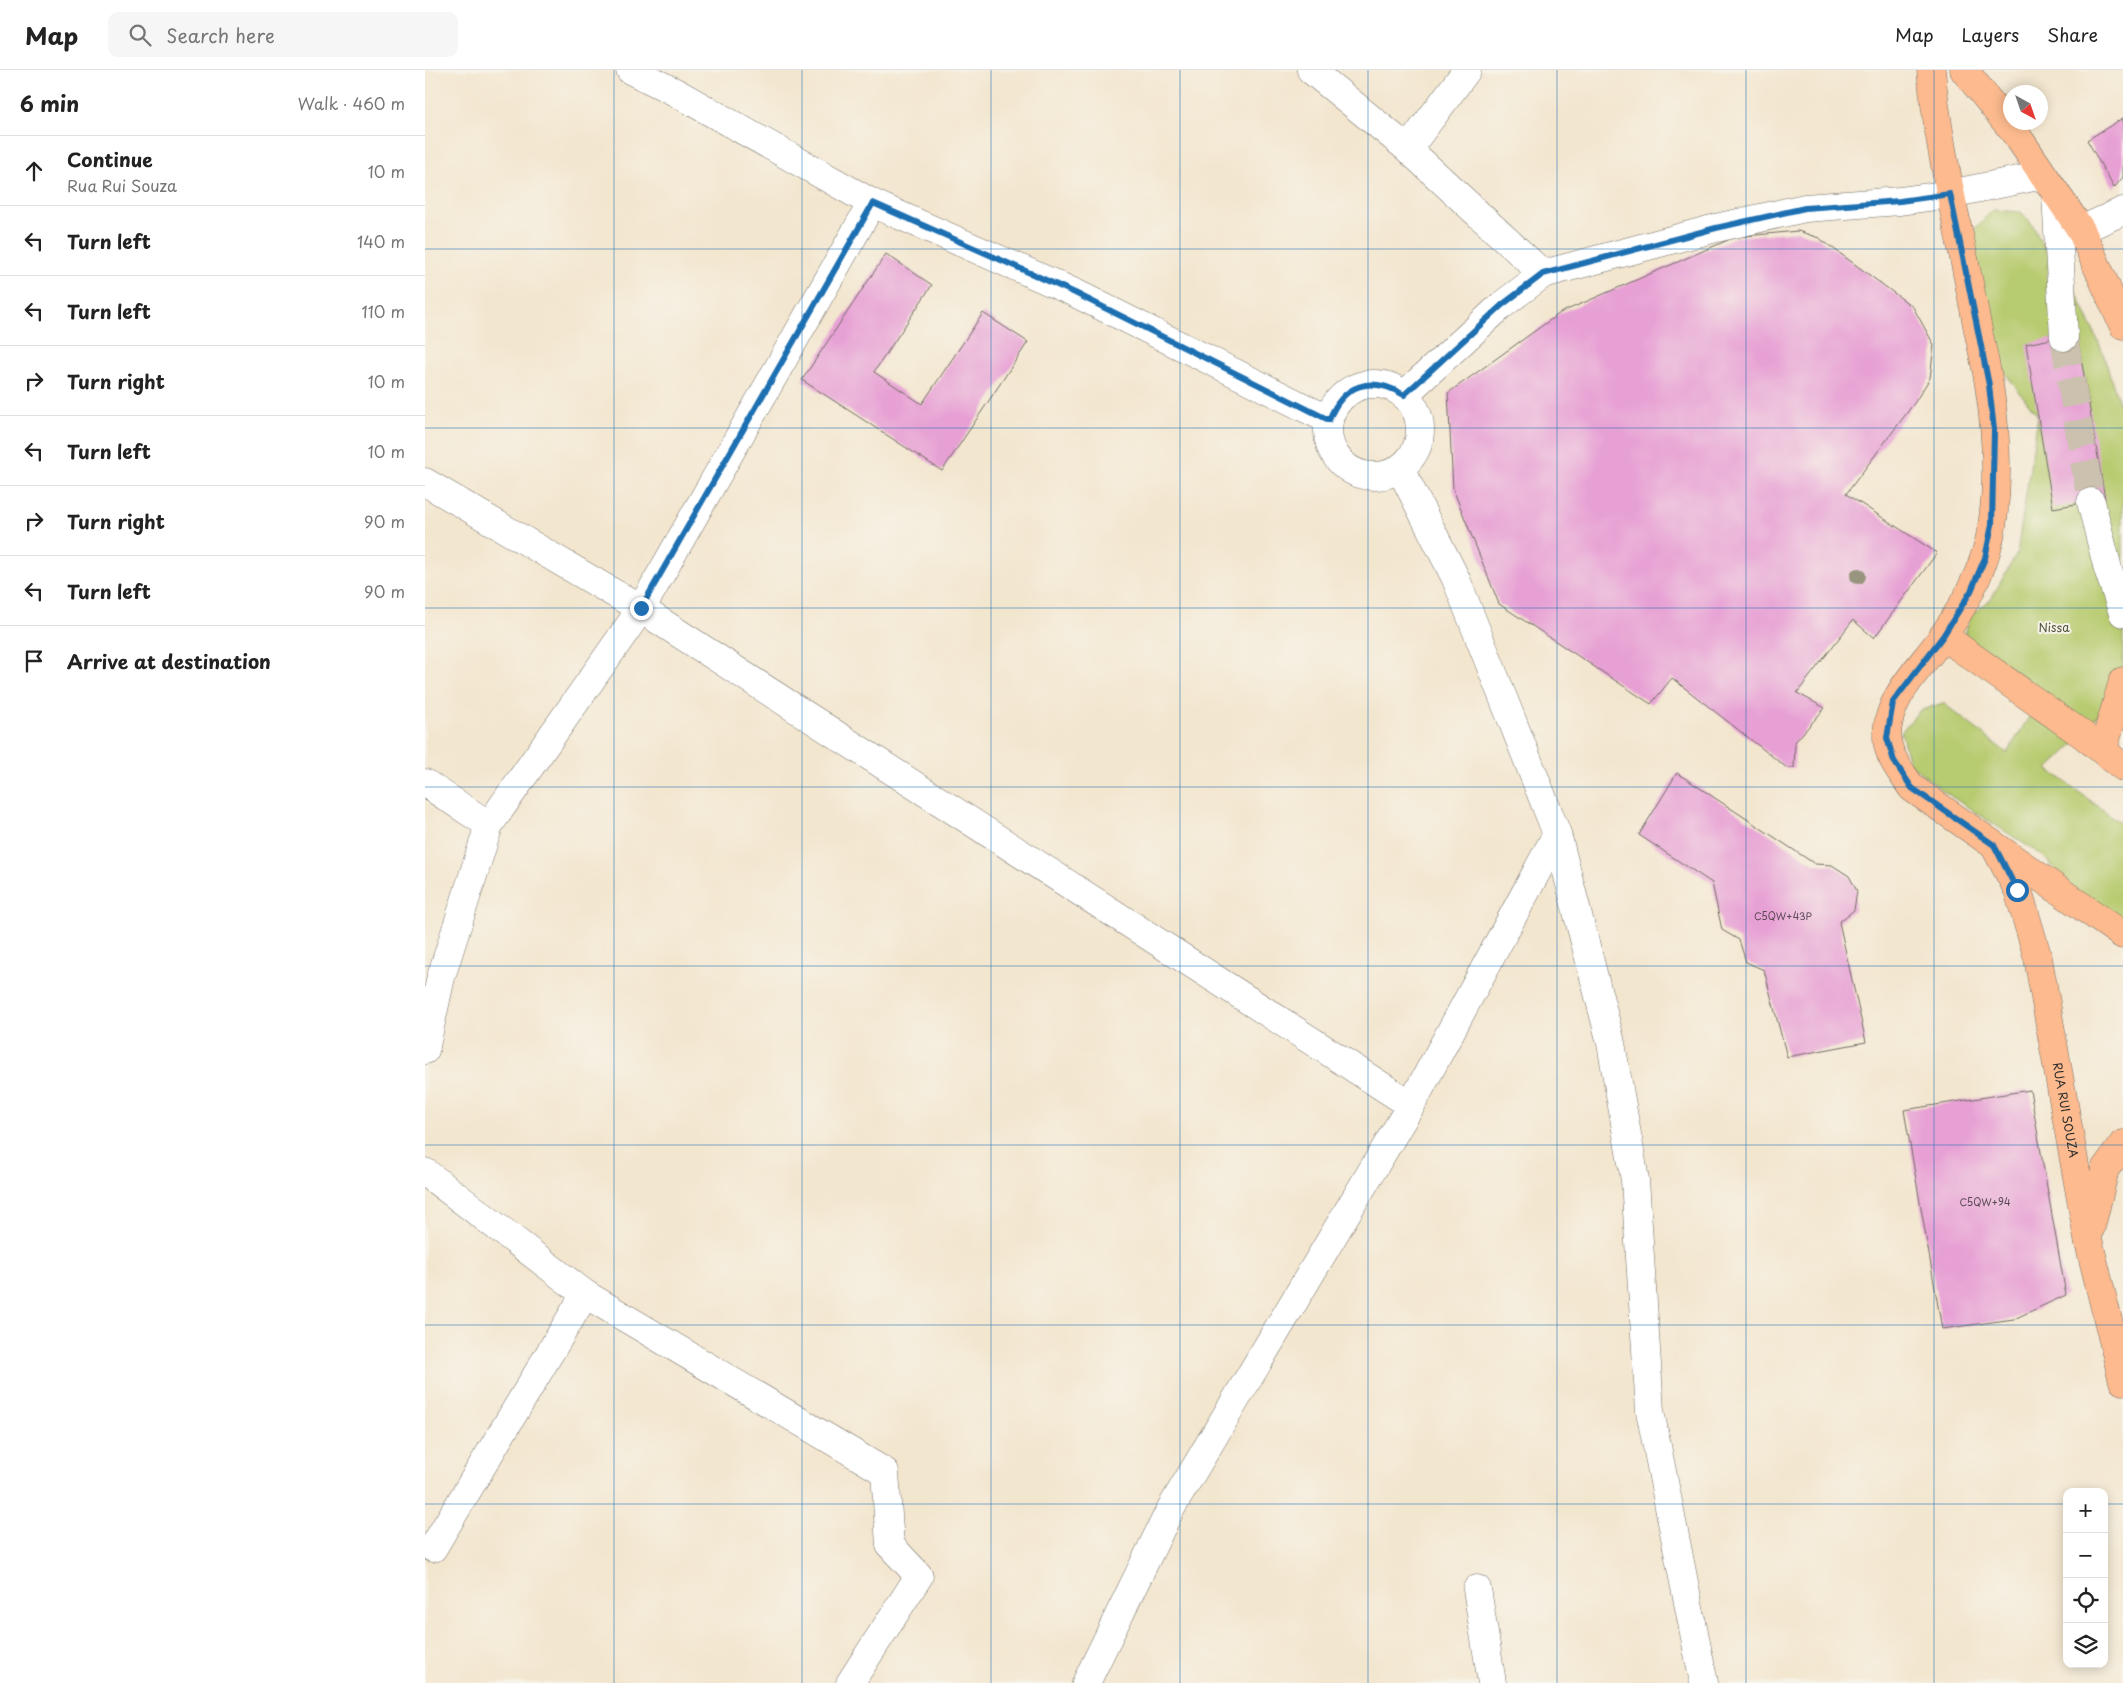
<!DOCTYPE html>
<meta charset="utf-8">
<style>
body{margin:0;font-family:"Playpen Sans",sans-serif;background:#f6f6f6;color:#222}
.controls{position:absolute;right:15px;bottom:15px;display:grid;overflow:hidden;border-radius:10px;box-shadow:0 2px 12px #0003}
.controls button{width:45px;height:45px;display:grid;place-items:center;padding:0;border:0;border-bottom:1px solid #e0e0e0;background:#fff;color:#222;font:25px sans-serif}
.compass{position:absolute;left:1578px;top:15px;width:45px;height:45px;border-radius:50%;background:#fff;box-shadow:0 2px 12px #0003;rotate:140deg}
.stop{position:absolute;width:15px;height:15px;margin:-11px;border:4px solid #1f6fb2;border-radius:50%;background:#fff}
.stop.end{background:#1f6fb2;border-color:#fff;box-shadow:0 1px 5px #0008}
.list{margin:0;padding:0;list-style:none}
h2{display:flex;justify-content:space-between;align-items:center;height:65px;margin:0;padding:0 20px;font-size:21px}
h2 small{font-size:16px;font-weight:400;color:#767676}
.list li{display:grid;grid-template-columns:32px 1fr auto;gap:15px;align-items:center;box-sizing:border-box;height:70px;padding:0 20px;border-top:1px solid #e0e0e0}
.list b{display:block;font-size:19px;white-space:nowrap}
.list p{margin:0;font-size:16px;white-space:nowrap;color:#767676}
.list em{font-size:16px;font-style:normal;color:#767676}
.icon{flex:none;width:28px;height:28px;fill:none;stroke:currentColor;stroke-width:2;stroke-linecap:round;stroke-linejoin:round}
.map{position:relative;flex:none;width:1698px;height:1613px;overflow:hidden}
header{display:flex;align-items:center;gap:30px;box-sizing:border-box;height:70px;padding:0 25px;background:#fff;border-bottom:1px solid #e0e0e0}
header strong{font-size:24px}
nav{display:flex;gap:28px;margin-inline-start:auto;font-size:18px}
.search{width:350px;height:45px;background:#f6f6f6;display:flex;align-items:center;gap:12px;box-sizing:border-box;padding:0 18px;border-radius:10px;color:#767676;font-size:19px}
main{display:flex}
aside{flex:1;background:#fff}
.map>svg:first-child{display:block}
</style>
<header>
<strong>Map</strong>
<div class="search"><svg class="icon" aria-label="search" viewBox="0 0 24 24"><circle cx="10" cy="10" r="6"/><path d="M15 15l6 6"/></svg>Search here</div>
<nav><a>Map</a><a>Layers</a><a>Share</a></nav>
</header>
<main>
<aside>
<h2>6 min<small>Walk · 460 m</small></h2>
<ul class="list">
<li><svg class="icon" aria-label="ahead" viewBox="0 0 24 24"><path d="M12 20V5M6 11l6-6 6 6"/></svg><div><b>Continue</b><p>Rua Rui Souza</p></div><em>10 m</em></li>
<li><svg class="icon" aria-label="left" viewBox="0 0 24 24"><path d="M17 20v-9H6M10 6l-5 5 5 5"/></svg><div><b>Turn left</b></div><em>140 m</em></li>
<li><svg class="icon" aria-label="left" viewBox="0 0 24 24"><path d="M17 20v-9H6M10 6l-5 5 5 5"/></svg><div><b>Turn left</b></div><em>110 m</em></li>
<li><svg class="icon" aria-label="right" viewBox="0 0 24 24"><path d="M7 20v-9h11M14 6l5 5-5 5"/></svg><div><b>Turn right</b></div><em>10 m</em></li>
<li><svg class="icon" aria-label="left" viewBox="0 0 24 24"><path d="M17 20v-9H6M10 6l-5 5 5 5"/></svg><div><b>Turn left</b></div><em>10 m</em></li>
<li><svg class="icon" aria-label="right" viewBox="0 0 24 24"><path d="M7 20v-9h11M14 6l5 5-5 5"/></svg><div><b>Turn right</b></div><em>90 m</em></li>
<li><svg class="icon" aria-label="left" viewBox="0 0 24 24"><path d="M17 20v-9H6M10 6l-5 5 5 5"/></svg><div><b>Turn left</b></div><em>90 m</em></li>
<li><svg class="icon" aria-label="arrive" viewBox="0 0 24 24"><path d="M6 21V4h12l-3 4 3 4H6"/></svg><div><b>Arrive at destination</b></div></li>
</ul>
</aside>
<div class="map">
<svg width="1698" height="1613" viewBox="0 0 1698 1613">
<rect width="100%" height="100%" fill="#f7f3e8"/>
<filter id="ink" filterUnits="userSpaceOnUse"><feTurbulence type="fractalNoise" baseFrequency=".02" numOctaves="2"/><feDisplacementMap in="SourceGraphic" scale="10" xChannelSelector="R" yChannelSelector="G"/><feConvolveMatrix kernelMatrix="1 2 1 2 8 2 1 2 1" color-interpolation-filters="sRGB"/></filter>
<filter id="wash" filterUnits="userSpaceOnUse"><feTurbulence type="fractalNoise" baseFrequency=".0096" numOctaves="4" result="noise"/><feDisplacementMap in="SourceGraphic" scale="20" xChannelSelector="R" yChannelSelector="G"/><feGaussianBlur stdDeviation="1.12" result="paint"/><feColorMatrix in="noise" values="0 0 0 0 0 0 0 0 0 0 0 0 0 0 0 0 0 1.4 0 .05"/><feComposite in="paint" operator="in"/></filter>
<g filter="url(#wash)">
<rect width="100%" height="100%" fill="#f3e6cf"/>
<!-- green -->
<polygon fill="#b7cb6f" stroke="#717b4d" points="1568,140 1596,142 1607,154 1619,178 1648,215 1677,280 1698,346 1698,611 1658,665 1623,699 1698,755 1698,865 1666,842 1618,786 1518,721 1484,693 1476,662 1494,641 1518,633 1582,683 1612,634 1539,568 1545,546 1566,529 1592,483 1613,346 1580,303 1569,274 1545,163"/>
<g id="blocks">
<!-- building -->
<g fill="#e7a0d4">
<polygon points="1698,48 1698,107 1689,118 1662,70"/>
<polygon points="1373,161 1394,168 1488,237 1509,275 1505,308 1490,332 1421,424 1512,483 1449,568 1428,550 1372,623 1400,638 1370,672 1369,698 1362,698 1247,608 1226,634 1074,534 1028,419 1023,323 1135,243 1310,167"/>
<polygon points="461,184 507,215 449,302 497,334 558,243 603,272 517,401 377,310"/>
<polygon points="1652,264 1680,429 1628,438 1601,274"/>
<polygon points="1252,703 1390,794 1407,795 1424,806 1432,821 1429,840 1414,852 1441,972 1362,987 1339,900 1321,892 1314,870 1297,860 1287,813 1214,765"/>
<polygon points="1605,1020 1641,1225 1589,1249 1517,1259 1479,1040"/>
</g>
</g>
</g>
<g filter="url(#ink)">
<use href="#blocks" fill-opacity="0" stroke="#716c64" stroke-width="1"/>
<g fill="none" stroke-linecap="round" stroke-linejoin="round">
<!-- minor-tunnel -->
<polyline stroke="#cbc1ae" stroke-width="28" stroke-dasharray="28 14" stroke-linecap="butt" points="1639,267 1666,432"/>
<!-- minor casing -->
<g stroke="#716c64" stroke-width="29">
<g id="minor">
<polyline points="205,0 250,22 447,133 650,223 904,350"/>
<polyline points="886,0 983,79 1118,204"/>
<polyline points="983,79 1042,0"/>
<polyline points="1631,124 1639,267"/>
<polyline points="1656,160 1698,141"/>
<circle cx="949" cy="360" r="46"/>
<polyline points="979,325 1077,235 1118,204 1291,158 1380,138 1475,131 1525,124 1618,105"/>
<polyline points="975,398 1031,509 1132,764 1186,973 1210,1110 1225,1341 1279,1613"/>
<polyline points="0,412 216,539 986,1035"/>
<polyline points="1666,432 1683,499 1698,543"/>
<polyline points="0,713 64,755"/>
<polyline points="0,980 16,907 64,755 216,539 447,133"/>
<polyline points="0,1102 160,1224 8,1478"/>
<polyline points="160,1224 460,1402 465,1475 494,1506 425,1613"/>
<polyline points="1052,1519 1067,1613"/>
<polyline points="661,1613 745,1440 986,1035 1132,764"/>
</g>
</g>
<!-- major casing -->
<g stroke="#716c64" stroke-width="29">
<g id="major">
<path d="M 1506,0 C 1514,86 1537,170 1552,255 C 1556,275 1561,295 1564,315 C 1571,360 1574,411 1567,456 C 1561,496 1541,533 1518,566 C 1496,598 1462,626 1462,667 C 1462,686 1477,703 1487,718 L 1698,865"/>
<polyline points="1539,0 1593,67 1656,160 1698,255"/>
<polyline points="1518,566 1658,665 1698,697"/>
<polyline points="1678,680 1698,611"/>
<path id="s1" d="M 1571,779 L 1593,820 L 1613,888 L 1663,1169 L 1698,1311"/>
<polyline points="1666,1157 1680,1099 1698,1074"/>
</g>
</g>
<!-- minor -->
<use href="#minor" stroke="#fff" stroke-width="28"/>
<!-- major -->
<use href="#major" stroke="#fcba8e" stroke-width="28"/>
</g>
<!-- trees -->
<circle fill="#98957e" cx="1433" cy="506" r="8"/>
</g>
<g fill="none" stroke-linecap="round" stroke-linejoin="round" filter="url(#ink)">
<!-- route -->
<path stroke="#1f6fb2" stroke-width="6" d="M 216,538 L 448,133 L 650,223 L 904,350 C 918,314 946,305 979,325 L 1077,235 L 1118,204 L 1291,158 L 1380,138 L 1475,131 L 1525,124 L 1564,315 L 1569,360 L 1567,455 L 1560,488 L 1546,521 L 1518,566 L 1468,632 L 1462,668 L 1469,691 L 1487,718 L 1569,775 L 1592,820"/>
</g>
<!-- grid -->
<path fill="none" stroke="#1f6fb2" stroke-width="1" stroke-opacity="0.55" d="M 189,0 L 189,1613M 377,0 L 377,1613M 566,0 L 566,1613M 755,0 L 755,1613M 943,0 L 943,1613M 1132,0 L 1132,1613M 1321,0 L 1321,1613M 1509,0 L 1509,1613M 0,179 L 1698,179M 0,358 L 1698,358M 0,538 L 1698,538M 0,717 L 1698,717M 0,896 L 1698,896M 0,1075 L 1698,1075M 0,1255 L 1698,1255M 0,1434 L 1642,1434M 1679,1434 L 1698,1434"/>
<g text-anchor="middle" stroke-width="4" stroke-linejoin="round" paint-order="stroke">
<!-- number labels -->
<g font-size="10" fill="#5a4855">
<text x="1358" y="850">C5QW+43P</text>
<text x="1560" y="1136">C5QW+94</text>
</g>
<!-- park labels -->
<g font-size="12" fill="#4e533c" stroke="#f7f3e8">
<text x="1629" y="562">Nissa</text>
</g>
<!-- street labels -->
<g font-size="12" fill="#2b2b2b" stroke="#f7f3e8">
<text dy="4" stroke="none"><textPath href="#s1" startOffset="272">RUA RUI SOUZA</textPath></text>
</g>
</g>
</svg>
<div class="controls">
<button>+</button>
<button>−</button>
<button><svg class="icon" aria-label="locate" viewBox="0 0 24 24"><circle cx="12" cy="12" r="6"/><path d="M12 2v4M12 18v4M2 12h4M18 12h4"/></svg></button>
<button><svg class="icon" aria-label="layers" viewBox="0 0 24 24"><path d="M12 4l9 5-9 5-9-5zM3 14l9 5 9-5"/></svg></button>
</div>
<svg class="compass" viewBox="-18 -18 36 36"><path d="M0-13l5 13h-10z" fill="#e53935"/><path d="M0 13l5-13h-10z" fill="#767676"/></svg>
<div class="stop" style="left:1592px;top:820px"></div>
<div class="stop end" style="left:216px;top:538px"></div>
</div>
</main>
